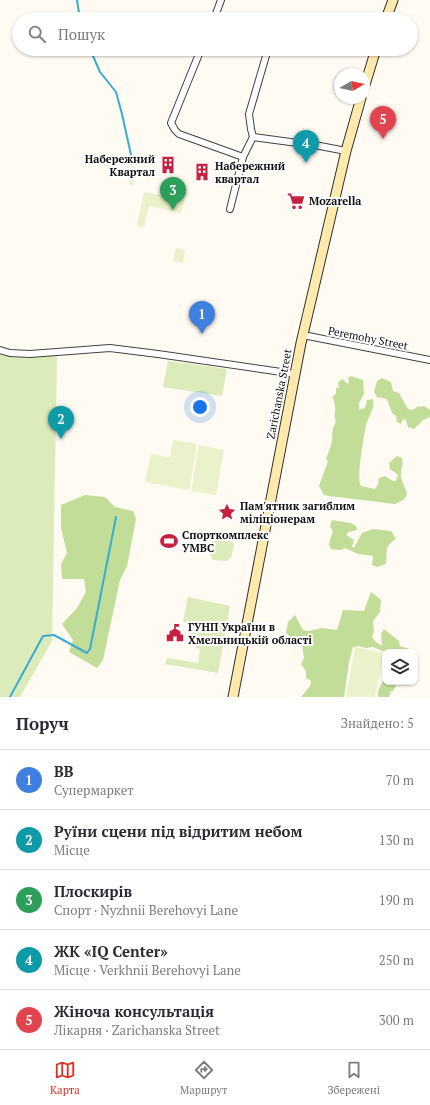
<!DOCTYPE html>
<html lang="uk">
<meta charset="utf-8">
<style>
body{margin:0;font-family:"PT Serif",serif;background:#f2f2f3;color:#2b2b33}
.controls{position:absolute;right:12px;bottom:12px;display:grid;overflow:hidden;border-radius:8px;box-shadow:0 1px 3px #0004}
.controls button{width:36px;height:36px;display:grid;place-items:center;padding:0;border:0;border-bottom:1px solid #e1e1e2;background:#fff;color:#2b2b33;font:20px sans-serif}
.compass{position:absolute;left:334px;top:68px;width:36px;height:36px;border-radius:50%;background:#fff;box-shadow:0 1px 3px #0004;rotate:81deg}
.you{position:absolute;left:200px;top:407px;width:14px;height:14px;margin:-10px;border:3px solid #fff;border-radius:50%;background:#1a73e8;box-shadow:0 0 0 6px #1a73e833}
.badge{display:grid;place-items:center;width:26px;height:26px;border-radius:50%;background:#d93025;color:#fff;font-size:13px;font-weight:700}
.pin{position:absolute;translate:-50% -33px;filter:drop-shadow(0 1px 2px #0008)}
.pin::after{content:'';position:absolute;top:21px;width:14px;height:12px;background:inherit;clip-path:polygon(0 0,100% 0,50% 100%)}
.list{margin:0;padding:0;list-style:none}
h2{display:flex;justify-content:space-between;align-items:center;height:52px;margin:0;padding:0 16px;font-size:17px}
h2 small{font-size:13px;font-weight:400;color:#7c7c81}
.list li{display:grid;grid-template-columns:26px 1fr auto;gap:12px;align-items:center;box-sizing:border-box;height:60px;padding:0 16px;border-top:1px solid #e1e1e2}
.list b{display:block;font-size:15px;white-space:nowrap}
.list p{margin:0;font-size:13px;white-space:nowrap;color:#7c7c81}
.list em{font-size:13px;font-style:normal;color:#7c7c81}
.icon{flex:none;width:22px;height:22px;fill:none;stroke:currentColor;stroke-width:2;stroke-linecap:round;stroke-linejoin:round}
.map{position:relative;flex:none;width:430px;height:697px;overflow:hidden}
.search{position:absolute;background:#fff;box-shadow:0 1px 3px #0004;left:12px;right:12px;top:12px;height:44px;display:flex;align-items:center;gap:10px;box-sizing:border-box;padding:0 14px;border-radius:22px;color:#7c7c81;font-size:15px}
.sheet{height:352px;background:#fff}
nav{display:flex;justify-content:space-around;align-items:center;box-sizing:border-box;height:56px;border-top:1px solid #e1e1e2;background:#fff;font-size:11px;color:#7c7c81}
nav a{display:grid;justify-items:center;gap:2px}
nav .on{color:#d93025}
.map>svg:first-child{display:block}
</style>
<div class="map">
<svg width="430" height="697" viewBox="0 0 430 697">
<rect width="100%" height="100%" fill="#fffaf2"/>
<!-- green -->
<g fill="#dbebb9">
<polygon points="0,353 19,357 57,355 52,641 20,697 0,697"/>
<polygon points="168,361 227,369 222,396 163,387"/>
<polygon points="218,538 230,539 234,545 231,558 226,561 213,560 210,555 212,542"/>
<polygon points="188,597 230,606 218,673 165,664 167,658 198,663 200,649 196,648 197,640 192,639 194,625 183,622"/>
</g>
<!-- forest -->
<g fill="#c1dd98">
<path d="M 351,376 L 363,380 L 364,394 L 359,403 L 359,410 L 365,408 L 367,400 L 373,399 C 375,409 369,415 366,425 C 364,436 356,478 361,486 L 375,489 L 378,485 L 379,478 L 385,476 L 393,481 L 396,481 L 398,475 L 390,469 L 389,463 L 397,456 L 402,458 C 404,466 401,466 401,473 C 400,488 418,495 395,504 L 329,496 L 324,495 L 319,486 L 328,461 L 326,459 C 328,453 331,447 332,441 C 333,432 331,431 336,422 C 333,414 336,412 335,406 C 334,402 333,400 333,396 L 336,394 L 336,388 L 339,388 L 338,382 L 343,379 L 347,384 L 349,382 L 348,378 Z"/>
<polygon points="382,378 391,382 393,391 399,393 408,409 413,410 417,407 424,406 430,410 430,417 423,420 414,429 408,427 406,420 403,419 401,424 397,422 396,416 392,413 387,399 377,397 374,392 377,381"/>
<polygon points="85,495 105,497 115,507 133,511 136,519 127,566 120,580 103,660 97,668 69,652 73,640 62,624 77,608 86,592 84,579 62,579 61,564 67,553 61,528 61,505"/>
<path d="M 332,520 L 351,523 L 356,526 L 357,530 L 349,532 L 346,535 L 354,540 L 352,546 L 354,548 L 362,533 L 373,529 L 391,531 L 396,539 C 383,547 388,551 386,564 L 377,567 L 372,565 L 373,556 L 358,554 L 345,548 L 341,550 L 331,549 L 329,545 L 331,536 L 333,532 L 330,526 Z"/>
<polygon points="371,592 381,600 380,612 373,621 374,631 372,637 376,642 382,646 381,634 384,629 399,641 400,646 409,649 409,652 385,652 373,647 366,648 359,646 353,647 349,662 344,697 301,697 310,686 311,681 306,678 306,671 301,664 304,658 302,645 286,633 288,622 295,615 303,630 309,631 322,628 337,630 343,610 364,611"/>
<path d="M 385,655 L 385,682 L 391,682 L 396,686 L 393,691 L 391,691 L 389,697 L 378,697 C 377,690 381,684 385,679 L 383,676 Z"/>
</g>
<!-- pitch -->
<g fill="#ebf2cb">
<polygon points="133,167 137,168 133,186 129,185"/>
<polygon points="144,192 184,200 181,213 149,206 144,227 137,226"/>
<polygon points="176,248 185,250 183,263 173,261"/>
<polygon points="173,440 197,444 189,490 145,482 151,454 170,457"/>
<polygon points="199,445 224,450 216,495 191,491"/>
<polygon points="355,647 384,653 375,697 346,697"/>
</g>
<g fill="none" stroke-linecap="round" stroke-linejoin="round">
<!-- stream -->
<g stroke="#39acd2" stroke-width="2">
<polyline points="77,0 80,19"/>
<polyline points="90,49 100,72 116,92 122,114 133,164"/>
<polyline points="10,697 43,636 54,635 87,653 90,649 116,517"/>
</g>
<!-- street casing -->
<g stroke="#424242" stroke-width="8">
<g id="street">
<polyline points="214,19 221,0"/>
<polyline points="201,49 171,123 175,130 179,134 243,157 253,137 320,146 346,151"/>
<polyline points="253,137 251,129 249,114 268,49"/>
<polyline points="230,209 243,157"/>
<polyline points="303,335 430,360"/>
<polyline points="0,350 10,353 30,354 110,348 158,354 295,374"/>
</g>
</g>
<!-- secondary casing -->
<g stroke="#313131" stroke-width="11">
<g id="secondary">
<polyline points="386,19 393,0"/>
<polyline points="364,88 376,49"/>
<polyline points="233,697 301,343 346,151 361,98"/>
</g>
</g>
<!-- street -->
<use href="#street" stroke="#fff" stroke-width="6"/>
<!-- secondary -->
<use href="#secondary" stroke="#ffeaad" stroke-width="9"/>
</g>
<!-- icons -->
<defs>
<g id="building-bare" transform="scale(1.38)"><path d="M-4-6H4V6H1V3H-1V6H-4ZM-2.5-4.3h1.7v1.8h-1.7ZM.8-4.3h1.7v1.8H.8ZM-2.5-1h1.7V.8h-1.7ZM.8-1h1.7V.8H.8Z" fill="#c52242" stroke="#fff" stroke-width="2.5" paint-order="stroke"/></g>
<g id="supermarket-bare" transform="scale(1.38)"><path d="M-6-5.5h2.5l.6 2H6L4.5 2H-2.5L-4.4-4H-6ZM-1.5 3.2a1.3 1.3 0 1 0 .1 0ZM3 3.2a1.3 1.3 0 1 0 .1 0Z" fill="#c52242" stroke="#fff" stroke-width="2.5" paint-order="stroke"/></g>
<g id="sight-bare" transform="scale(1.38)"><path d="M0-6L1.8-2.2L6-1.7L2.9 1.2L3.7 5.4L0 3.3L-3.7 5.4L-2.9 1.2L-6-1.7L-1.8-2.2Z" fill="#c52242" stroke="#fff" stroke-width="2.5" paint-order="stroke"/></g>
<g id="stadium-bare" transform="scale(1.38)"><path d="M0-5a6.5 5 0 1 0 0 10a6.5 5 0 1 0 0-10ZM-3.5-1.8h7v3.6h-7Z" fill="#c52242" stroke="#fff" stroke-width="2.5" paint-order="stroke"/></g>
<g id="civic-bare" transform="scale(1.38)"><path d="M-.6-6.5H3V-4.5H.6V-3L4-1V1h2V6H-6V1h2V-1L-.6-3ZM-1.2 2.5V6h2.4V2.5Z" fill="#c52242" stroke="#fff" stroke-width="2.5" paint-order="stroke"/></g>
</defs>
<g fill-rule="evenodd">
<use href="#building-bare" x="168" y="165"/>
<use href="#building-bare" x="202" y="172"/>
<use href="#supermarket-bare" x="296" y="201"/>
<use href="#sight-bare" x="227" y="512"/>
<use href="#stadium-bare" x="169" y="541"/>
<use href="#civic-bare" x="175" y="633"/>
</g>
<g text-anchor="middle" stroke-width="4" stroke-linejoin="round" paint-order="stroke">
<!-- poi labels -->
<g font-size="11" font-weight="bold" fill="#0f0f0f" stroke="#fff" text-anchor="start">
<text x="155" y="163" text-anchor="end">Набережний<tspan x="155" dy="13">Квартал</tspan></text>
<text x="215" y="170">Набережний<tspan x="215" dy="13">квартал</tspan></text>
<text x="309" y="205">Mozarella</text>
<text x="240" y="510">Пам'ятник загиблим<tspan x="240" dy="13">міліціонерам</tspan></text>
<text x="182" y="539">Спорткомплекс<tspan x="182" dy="13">УМВС</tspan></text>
<text x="188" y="631">ГУНП України в<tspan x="188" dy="13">Хмельницькій області</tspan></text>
</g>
<!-- street labels -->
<g font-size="11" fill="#0f0f0f" stroke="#fff">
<text transform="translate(368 338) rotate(11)" y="4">Peremohy Street</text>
<text transform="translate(279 394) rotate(-79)" y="4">Zarichanska Street</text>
</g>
</g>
</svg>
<div class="controls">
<button><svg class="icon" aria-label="layers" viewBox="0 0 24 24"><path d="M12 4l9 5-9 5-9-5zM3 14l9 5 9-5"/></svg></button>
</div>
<svg class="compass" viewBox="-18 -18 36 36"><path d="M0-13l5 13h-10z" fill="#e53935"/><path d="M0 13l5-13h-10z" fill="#7c7c81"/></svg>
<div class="you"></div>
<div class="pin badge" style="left:202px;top:334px;background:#3f7fe0">1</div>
<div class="pin badge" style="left:61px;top:439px;background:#0f9aa8">2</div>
<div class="pin badge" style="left:173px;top:210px;background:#2e9e5b">3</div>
<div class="pin badge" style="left:306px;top:163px;background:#0f9aa8">4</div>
<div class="pin badge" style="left:383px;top:139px;background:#e0444e">5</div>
<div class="search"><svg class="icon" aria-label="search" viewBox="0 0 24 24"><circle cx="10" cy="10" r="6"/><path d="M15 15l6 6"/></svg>Пошук</div>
</div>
<section class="sheet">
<h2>Поруч<small>Знайдено: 5</small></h2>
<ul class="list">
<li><span class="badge" style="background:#3f7fe0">1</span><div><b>ВВ</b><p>Супермаркет</p></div><em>70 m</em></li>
<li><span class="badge" style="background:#0f9aa8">2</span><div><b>Руїни сцени під відритим небом</b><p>Місце</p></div><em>130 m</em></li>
<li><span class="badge" style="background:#2e9e5b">3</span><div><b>Плоскирів</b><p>Спорт · Nyzhnii Berehovyi Lane</p></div><em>190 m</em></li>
<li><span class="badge" style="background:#0f9aa8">4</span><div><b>ЖК «IQ Center»</b><p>Місце · Verkhnii Berehovyi Lane</p></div><em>250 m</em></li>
<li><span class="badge" style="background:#e0444e">5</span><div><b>Жіноча консультація</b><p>Лікарня · Zarichanska Street</p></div><em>300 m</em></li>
</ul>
</section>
<nav>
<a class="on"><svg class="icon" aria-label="map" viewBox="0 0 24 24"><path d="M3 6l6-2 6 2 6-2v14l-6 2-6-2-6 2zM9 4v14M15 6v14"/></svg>Карта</a>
<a><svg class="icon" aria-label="directions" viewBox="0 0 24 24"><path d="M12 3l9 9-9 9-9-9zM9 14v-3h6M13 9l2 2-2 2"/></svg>Маршрут</a>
<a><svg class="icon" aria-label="saved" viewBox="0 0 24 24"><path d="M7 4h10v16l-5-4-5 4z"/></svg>Збережені</a>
</nav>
